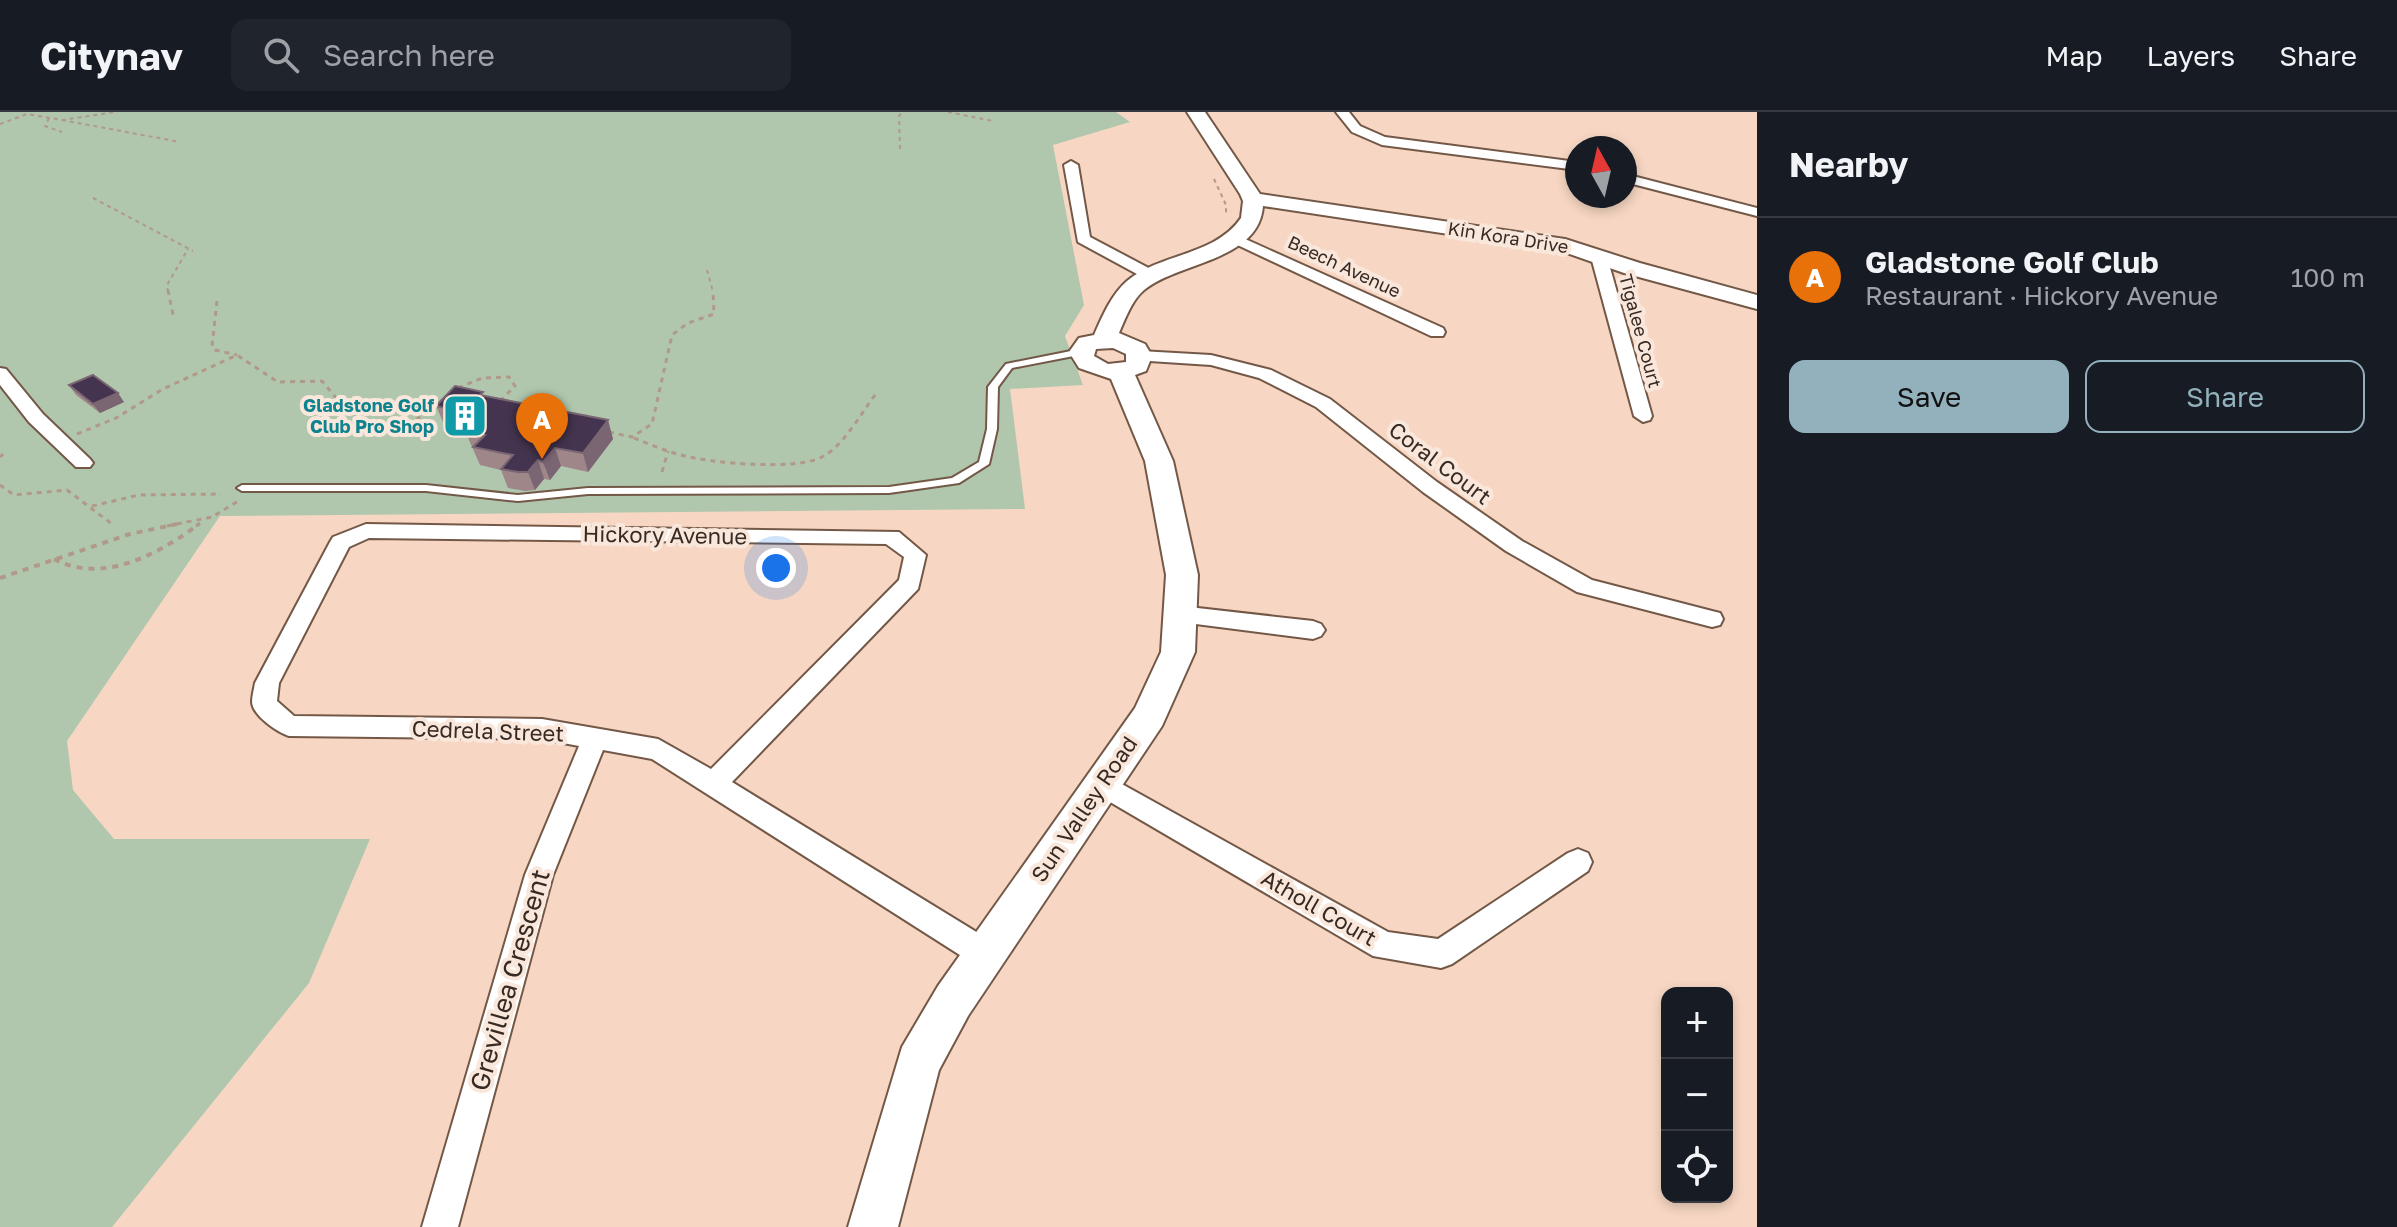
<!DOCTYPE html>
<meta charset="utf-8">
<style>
body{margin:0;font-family:"Golos Text",sans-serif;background:#20242c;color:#f1f3f6}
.controls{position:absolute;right:24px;bottom:24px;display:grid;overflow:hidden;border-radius:16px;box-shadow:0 4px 12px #0003}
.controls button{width:72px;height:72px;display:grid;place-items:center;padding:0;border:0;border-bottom:2px solid #363941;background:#171b24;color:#f1f3f6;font:40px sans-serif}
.compass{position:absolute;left:1565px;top:24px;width:72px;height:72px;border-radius:50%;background:#171b24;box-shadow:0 4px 12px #0003;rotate:352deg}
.you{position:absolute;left:776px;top:456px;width:28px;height:28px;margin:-20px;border:6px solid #fff;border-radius:50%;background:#1a73e8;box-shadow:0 0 0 12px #1a73e833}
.badge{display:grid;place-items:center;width:52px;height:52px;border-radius:50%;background:#92b1bc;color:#fff;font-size:26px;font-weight:700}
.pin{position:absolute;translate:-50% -66px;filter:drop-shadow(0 2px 4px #0008)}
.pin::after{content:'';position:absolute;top:42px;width:28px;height:24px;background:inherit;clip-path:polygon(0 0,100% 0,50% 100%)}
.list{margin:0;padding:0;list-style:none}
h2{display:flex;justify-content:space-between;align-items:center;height:104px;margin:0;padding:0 32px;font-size:34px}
h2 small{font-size:26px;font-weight:400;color:#9ea1a6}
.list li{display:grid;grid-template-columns:52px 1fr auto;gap:24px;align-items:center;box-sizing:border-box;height:120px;padding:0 32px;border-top:2px solid #363941}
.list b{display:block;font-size:30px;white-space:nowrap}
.list p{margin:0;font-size:26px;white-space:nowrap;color:#9ea1a6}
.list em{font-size:26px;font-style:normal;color:#9ea1a6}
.actions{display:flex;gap:16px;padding:24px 32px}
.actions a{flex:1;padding:18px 0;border:2px solid #92b1bc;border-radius:16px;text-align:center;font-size:28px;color:#92b1bc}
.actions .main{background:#92b1bc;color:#111}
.icon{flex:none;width:44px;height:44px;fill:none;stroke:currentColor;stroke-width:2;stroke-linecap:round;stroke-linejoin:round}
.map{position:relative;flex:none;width:1757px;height:1115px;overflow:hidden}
header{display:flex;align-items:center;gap:48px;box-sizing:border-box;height:112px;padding:0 40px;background:#171b24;border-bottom:2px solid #363941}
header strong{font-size:38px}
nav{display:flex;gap:44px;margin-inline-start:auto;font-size:28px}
.search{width:560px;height:72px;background:#20242c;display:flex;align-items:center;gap:20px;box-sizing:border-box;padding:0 28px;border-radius:16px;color:#9ea1a6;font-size:30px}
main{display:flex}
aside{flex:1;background:#171b24}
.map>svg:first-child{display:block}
</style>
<header>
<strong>Citynav</strong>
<div class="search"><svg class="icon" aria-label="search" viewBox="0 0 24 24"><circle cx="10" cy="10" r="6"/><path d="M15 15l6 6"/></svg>Search here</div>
<nav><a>Map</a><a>Layers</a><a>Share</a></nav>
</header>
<main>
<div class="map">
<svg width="1757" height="1115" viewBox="0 0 1757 1115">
<rect width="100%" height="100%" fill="#f7d7c3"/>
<!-- green -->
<polygon fill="#b0c7ae" points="0,0 1116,0 1130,10 1053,33 1084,193 1065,224 1083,273 1010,277 1025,397 220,404 67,629 73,678 114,727 370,727 309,871 112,1115 0,1115"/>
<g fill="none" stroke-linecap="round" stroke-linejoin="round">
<!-- lane casing -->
<g stroke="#735847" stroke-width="4">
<polygon id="lane" points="1081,237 1085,240 1084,242 1012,256 998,275 997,317 989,352 959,371 889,381 588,382 518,389 426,379 242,379 237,376 242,373 426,373 518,383 588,376 889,375 952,366 979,350 987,317 988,275 1006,252"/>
</g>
<!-- street casing -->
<g stroke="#735847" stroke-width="4">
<g id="street">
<polygon points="1336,0 1349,0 1360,14 1385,25 1577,50 1577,58 1382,33 1352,20"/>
<polygon points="1071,49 1078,53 1090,125 1160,162 1160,168 1148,168 1078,130 1064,53"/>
<polygon points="1625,62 1757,96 1757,104 1625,70"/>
<polygon points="1234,122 1443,216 1445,220 1443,224 1431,224 1229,129 1229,123"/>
<polygon points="1599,140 1607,145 1652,304 1650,308 1643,310 1634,304 1591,145"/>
<polygon points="1140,239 1211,243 1271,258 1330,287 1437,370 1522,429 1592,468 1712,499 1720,501 1723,507 1720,513 1712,515 1577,480 1506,439 1423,380 1316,295 1259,266 1211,253 1134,248 1131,244"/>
<polygon points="0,256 6,257 43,302 90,347 93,351 90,355 76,355 29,310 0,273"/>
<path d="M 366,412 L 899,420 L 926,443 L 918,477 L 732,670 L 996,832 L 1000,842 L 996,852 L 985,856 L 974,852 L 652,647 L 603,638 L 553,763 L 458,1115 L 422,1115 L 525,763 L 579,634 L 542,627 L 289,624 C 277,620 253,604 252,590 C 252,584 254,577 255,571 L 330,430 L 333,425 ZM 369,426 L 886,432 L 904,445 L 899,468 L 711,657 L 658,627 L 542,607 L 294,604 L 277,589 L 279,571 L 349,435 Z"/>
<polygon points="1180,494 1313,509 1321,512 1325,518 1321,524 1313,527 1180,510 1172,508 1169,502 1172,496"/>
<polygon points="1102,661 1388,820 1438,827 1568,741 1578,737 1588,741 1592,750 1588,759 1452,852 1441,856 1373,844 1093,680 1089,672 1093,664"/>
</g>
</g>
<!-- secondary casing -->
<g stroke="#735847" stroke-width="4">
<path id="secondary" d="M 1187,0 L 1205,0 L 1260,82 L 1565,127 L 1640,151 L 1757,183 L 1757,197 L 1624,161 L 1561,139 L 1263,94 C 1259,149 1178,150 1144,178 C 1132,188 1125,207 1119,221 L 1145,232 L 1152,244 L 1146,259 L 1135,263 L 1173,349 L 1198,463 L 1195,540 L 1162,614 L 968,904 L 939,958 L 898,1115 L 848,1115 L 902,935 L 938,874 L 1135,596 L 1161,540 L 1166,463 L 1145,349 L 1111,267 L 1079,256 L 1069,240 L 1079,226 L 1094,223 C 1102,205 1111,183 1127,169 C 1160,141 1215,144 1241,106 L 1243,89 L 1240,82 ZM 1113,236 L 1126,242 L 1126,250 L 1108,252 L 1094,244 L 1096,237 Z"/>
</g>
<!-- path-far2 -->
<g stroke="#b19989" stroke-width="2" stroke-dasharray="4 4" stroke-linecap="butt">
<polyline points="948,0 993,9"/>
<polyline points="49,6 45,14 62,20"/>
<polyline points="62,8 180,30"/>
<polyline points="0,12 27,2 62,8 115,0"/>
<polyline points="900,37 899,4 902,0"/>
<polyline points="1214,67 1226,93 1226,102"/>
<polyline points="93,86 193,139"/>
<polyline points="707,158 713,180"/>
<polyline points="168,180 167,173 188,137"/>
</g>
<!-- path-far1 -->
<g stroke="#b19989" stroke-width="3" stroke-dasharray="5 5" stroke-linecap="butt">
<polyline points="168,178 173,203"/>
<polyline points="217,189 212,234 215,238 237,243"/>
<polyline points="458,276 482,266 509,265 515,274 500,289"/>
<polyline points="609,320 632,325 652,312 672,223 688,211 714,202 713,178"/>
<polyline points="77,322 116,306 163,277 237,243 278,270 322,269 348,300 382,322 413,310 444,287"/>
<path d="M 634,326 C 649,332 665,339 681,343 C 709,351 796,359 822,345 C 845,333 862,299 878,279"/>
<polyline points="0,345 3,342"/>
<polyline points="662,360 668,339"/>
<polyline points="0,373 14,383 67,378 112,412"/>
<polyline points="92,394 139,383 221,382"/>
<polyline points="167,414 212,405 240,388"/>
<polyline points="196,414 203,409"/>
</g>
<!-- path -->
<g stroke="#b19989" stroke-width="4" stroke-dasharray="6 6" stroke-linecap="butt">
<path d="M 54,447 C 102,473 159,442 199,412"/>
<polyline points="0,466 130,422 177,412"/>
</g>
<!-- lane -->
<use href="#lane" fill="#fff" fill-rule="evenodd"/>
<!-- street -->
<use href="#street" fill="#fff" fill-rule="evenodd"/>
<!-- secondary -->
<use href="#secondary" fill="#fff" fill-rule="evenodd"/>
</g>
<!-- wall -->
<g fill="#9e8689">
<polygon points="69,273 124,290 100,301 76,283"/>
<polygon points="484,284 608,308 613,327 588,360 561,354 550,368 544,367 535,378 525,379 508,376 501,358 480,353 465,319 466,317 444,312 436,294"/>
</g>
<!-- shaded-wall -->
<g fill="#7a6572">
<polygon points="118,281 124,290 100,301 93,292"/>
<polygon points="608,308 613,327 588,360 583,341"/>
<polygon points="555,336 561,354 550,368 543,350"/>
<polygon points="538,348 544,367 535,378 528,360"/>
</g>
<!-- building -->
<g fill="#44344f" stroke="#7a6572" stroke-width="2">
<polygon points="93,263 118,281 93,292 69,273"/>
<polygon points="455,274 483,280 480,283 608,308 583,341 555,336 543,350 538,348 528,360 518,360 501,357 513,343 473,335 485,323 465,319 480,304 436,294"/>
</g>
<!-- icons -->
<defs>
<g id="building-square" transform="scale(2.3)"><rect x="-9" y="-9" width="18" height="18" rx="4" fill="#0f9aa8" stroke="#fae7db"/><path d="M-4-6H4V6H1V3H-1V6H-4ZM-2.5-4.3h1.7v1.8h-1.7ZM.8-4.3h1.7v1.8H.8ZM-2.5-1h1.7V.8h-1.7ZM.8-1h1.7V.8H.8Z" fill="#fff"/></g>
</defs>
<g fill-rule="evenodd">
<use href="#building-square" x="465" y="304"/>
</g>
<g text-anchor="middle" stroke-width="8" stroke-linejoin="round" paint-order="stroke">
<!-- far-street labels -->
<g font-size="18" fill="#362a23" stroke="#fae7db">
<text transform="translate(1508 126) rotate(9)" y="6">Kin Kora Drive</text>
<text transform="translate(1344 155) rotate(25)" y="6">Beech Avenue</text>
<text transform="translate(1640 219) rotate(75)" y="6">Tigalee Court</text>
</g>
<!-- far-culture labels -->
<g font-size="18" font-weight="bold" fill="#0d838f" stroke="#fae7db" text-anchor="end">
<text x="434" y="300">Gladstone Golf<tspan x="434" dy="21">Club Pro Shop</tspan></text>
</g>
<!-- street labels -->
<g font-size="22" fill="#362a23" stroke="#fae7db">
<text transform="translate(1440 351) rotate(37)" y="8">Coral Court</text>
<text transform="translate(665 423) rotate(1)" y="8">Hickory Avenue</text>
<text transform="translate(488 619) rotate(2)" y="8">Cedrela Street</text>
<text transform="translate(1084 697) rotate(-56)" y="8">Sun Valley Road</text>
<text transform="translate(1319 796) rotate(30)" y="8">Atholl Court</text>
</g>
<!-- near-street labels -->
<g font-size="26" fill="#362a23" stroke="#fae7db">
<text transform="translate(510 868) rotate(-74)" y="9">Grevillea Crescent</text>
</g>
</g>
</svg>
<div class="controls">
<button>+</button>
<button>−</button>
<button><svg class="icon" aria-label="locate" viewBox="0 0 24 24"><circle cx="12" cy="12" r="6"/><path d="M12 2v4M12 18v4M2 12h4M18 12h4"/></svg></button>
</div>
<svg class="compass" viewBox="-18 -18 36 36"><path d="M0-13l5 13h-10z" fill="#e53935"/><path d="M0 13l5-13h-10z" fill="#9ea1a6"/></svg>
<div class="you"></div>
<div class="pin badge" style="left:542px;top:347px;background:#e8710a">A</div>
</div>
<aside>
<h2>Nearby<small></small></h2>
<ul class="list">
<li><span class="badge" style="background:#e8710a">A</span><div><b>Gladstone Golf Club</b><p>Restaurant · Hickory Avenue</p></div><em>100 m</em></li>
</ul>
<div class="actions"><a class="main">Save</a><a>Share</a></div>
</aside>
</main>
